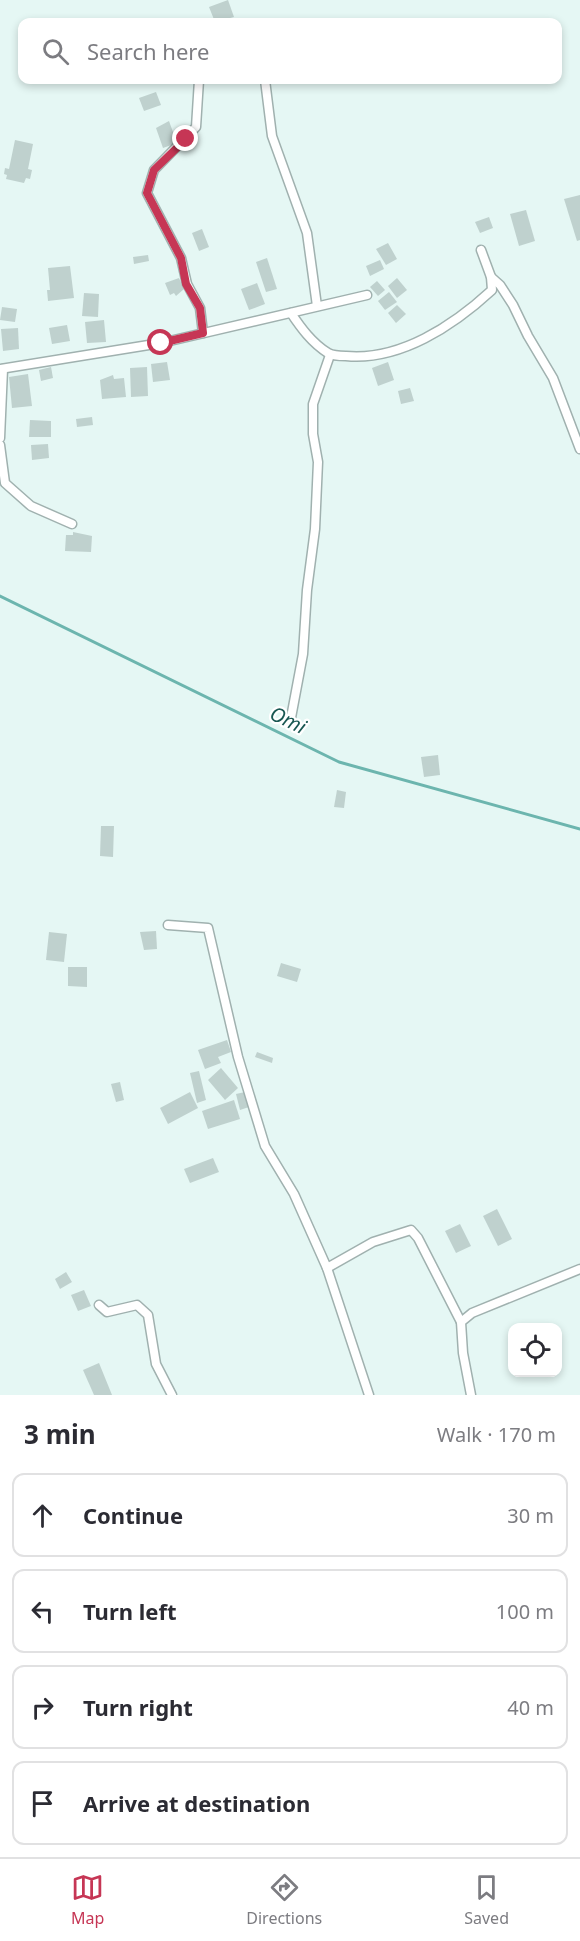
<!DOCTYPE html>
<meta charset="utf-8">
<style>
body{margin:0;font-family:"Noto Sans",sans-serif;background:#f2f2f3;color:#2b2b33}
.controls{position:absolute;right:18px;bottom:18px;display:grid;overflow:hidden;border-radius:12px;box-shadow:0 3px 9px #0003}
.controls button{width:54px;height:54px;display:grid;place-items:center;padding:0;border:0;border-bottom:2px solid #e1e1e2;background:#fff;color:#2b2b33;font:30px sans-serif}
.stop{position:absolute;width:18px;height:18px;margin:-14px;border:4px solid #c63655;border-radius:50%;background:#fff}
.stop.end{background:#c63655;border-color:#fff;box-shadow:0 2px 6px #0008}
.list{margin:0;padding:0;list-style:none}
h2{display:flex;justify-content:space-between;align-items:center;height:78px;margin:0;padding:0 24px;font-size:26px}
h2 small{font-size:20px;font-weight:400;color:#7c7c81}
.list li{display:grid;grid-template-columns:39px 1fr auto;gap:18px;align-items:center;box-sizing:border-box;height:84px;margin:0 12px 12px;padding:0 12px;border:2px solid #e1e1e2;border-radius:12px}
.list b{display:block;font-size:22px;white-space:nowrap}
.list em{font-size:20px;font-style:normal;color:#7c7c81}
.icon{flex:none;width:33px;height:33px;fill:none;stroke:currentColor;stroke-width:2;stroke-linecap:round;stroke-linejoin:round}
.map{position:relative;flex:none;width:580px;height:1395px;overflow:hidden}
.search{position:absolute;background:#fff;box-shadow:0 3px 9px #0003;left:18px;right:18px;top:18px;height:66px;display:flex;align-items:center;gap:15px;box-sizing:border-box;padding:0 21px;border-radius:12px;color:#7c7c81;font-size:22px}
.sheet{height:462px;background:#fff}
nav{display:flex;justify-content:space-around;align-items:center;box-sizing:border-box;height:84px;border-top:2px solid #e1e1e2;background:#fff;font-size:16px;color:#7c7c81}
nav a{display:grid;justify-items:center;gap:3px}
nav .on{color:#c63655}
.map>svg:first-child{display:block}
</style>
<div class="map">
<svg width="580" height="1395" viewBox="0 0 580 1395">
<rect width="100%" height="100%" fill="#e5f7f4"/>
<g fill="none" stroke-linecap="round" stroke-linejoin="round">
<!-- stream -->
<polyline stroke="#6cb5ae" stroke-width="3" points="0,596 339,762 580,829"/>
</g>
<!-- building -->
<g fill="#bfd1ce">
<polygon points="228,0 234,17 215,22 209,7"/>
<polygon points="156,92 161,105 144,111 139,98"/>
<polygon points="169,121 177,143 163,148 156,128"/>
<polygon points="15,140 33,144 28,169 32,170 30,179 26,178 24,183 6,179 7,175 4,174 5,168 9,169"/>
<polygon points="580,195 580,240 577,241 564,199"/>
<polygon points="526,210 535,241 519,246 510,214"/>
<polygon points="489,217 493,228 480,233 475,222"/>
<polygon points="202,229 209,247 199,251 192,233"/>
<polygon points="388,243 397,259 386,265 376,249"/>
<polygon points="148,255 149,261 134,264 133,257"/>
<polygon points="267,258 277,289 266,292 256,262"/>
<polygon points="380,260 384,269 370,276 366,266"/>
<polygon points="70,266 74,298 48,301 47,290 50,290 48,268"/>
<polygon points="179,278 184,289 176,296 174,293 170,295 165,283"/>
<polygon points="397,278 407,290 397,298 388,286"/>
<polygon points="377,281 385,290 378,296 370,287"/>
<polygon points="257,283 265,304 249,310 241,289"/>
<polygon points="389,292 397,302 385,310 378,301"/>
<polygon points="84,293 99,294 98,317 82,316"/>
<polygon points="397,305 406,314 396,323 388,313"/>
<polygon points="2,307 17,309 15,322 0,320"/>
<polygon points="104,320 106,342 87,343 85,322"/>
<polygon points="67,325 70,341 52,344 49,328"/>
<polygon points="18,328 19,349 3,351 1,329"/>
<polygon points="167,362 170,380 153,382 151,364"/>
<polygon points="388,362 394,380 378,386 372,368"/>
<polygon points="51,367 53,378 41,381 39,370"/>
<polygon points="147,367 148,396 131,397 130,368"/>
<polygon points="28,374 32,406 12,408 9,377"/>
<polygon points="113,375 114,379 124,378 126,397 102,399 100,380"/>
<polygon points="410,388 414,401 401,404 398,391"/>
<polygon points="92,417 93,425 77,427 76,419"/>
<polygon points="30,420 51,421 51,437 29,437"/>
<polygon points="48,444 49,458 32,460 31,445"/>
<polygon points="73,532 92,536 91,552 65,551 66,535 73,535"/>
<polygon points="438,755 440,775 424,777 421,757"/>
<polygon points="337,790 346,792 344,808 334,807"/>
<polygon points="101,826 114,826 113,857 100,856"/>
<polygon points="156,931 157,949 144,950 140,932"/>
<polygon points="49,932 67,934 64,962 46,960"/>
<polygon points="281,963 301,969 297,982 277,976"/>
<polygon points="68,967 87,967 87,987 68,986"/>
<polygon points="227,1040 231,1052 218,1057 221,1063 205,1069 198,1050"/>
<polygon points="257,1052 273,1058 272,1063 255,1057"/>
<polygon points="221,1068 238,1088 225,1100 208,1080"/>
<polygon points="199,1071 206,1100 197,1103 190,1073"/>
<polygon points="120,1082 124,1100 116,1102 111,1084"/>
<polygon points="190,1092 198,1108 168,1124 160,1108"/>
<polygon points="245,1092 249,1107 240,1110 236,1094"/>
<polygon points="234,1100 240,1119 208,1129 202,1111"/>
<polygon points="213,1158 219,1172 190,1183 184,1169"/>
<polygon points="497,1209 512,1239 498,1246 483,1216"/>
<polygon points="460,1224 471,1246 456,1253 445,1231"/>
<polygon points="66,1272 72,1282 60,1289 55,1279"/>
<polygon points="84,1290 91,1306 78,1311 71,1295"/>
<polygon points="99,1363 112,1395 94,1395 83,1370"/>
</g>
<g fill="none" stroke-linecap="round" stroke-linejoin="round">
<!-- minor casing -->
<g stroke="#a0b1af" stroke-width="11">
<g id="minor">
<polyline points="199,80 196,127 154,170 147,193 181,258 187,284 200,308 203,333"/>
<polyline points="265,80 272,136 307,233 317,306"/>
<polyline points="491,277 500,285 513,305 528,336 553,378 580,449"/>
<path d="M 291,313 C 301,328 312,343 328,353 C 333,356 340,356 346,356 C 400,361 453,326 492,290 L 491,277 L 481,250"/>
<polyline points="0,369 161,343 367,295"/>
<polyline points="0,438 3,369"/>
<polyline points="0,445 5,483 31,506 72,524"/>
<polyline points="290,723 303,654 307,590 315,529 318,462 313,434 313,404 330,355"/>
<polyline points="168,925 208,928 238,1057 265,1146 294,1194 327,1268 369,1395"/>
<polyline points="327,1268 373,1242 411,1230 418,1238 461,1322"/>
<polyline points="99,1305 107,1312 137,1305 148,1315 156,1364 172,1395"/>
<polyline points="471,1395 463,1353 461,1322 472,1313 580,1269"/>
</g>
</g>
<!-- minor -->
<use href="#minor" stroke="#fff" stroke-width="8"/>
</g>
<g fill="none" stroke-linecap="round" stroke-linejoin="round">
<!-- route -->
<polyline stroke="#c63655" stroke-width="8" points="161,343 203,333 200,308 186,284 181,258 147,193 154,170 186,139"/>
</g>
<g text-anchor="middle" stroke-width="4.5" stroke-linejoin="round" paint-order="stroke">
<!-- water labels -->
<g font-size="20" font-style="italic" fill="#195752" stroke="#fff">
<text transform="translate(288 720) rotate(26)" y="7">Omi</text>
</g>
</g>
</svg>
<div class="controls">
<button><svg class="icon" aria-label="locate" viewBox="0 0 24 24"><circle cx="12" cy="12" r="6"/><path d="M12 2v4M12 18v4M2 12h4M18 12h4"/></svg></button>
</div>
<div class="stop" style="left:161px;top:343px"></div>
<div class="stop end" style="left:186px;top:139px"></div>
<div class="search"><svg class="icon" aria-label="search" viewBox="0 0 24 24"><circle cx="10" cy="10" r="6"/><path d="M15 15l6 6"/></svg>Search here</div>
</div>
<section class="sheet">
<h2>3 min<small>Walk · 170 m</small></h2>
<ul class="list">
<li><svg class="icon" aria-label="ahead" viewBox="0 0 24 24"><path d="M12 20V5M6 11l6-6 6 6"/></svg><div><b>Continue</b></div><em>30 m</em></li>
<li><svg class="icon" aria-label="left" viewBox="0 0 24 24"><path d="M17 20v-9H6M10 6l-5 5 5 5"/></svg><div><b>Turn left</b></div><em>100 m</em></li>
<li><svg class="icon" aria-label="right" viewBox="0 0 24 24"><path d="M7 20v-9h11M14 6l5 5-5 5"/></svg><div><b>Turn right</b></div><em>40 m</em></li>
<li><svg class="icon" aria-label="arrive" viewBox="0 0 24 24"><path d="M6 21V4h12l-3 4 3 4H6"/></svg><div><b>Arrive at destination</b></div></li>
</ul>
</section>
<nav>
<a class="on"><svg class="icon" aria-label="map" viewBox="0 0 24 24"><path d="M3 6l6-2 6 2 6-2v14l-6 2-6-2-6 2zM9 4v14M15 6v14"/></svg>Map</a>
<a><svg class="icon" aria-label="directions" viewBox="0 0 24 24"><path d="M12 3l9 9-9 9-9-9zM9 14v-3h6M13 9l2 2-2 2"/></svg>Directions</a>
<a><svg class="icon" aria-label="saved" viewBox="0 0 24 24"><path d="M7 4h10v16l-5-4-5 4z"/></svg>Saved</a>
</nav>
